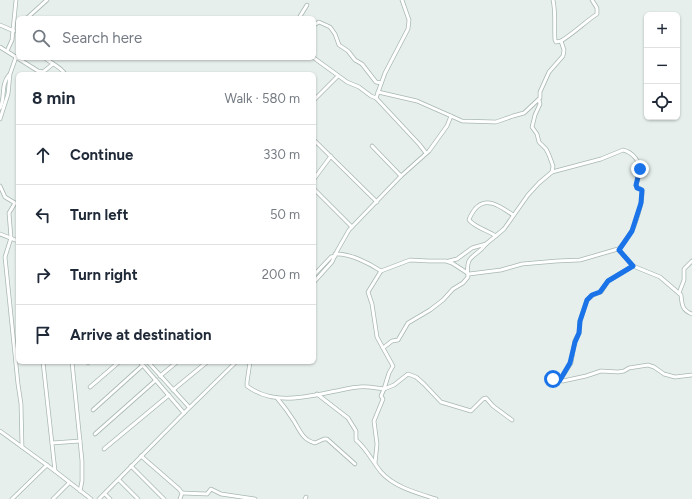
<!DOCTYPE html>
<meta charset="utf-8">
<style>
body{margin:0;font-family:Figtree,sans-serif;background:#f2f2f3;color:#1f2937}
.controls{position:absolute;right:12px;top:12px;display:grid;overflow:hidden;border-radius:6px;box-shadow:0 1px 3px #0004}
.controls button{width:36px;height:36px;display:grid;place-items:center;padding:0;border:0;border-bottom:1px solid #e0e1e3;background:#fff;color:#1f2937;font:20px sans-serif}
.stop{position:absolute;width:12px;height:12px;margin:-9px;border:3px solid #1a73e8;border-radius:50%;background:#fff}
.stop.end{background:#1a73e8;border-color:#fff;box-shadow:0 1px 4px #0008}
.list{margin:0;padding:0;list-style:none}
h2{display:flex;justify-content:space-between;align-items:center;height:52px;margin:0;padding:0 16px;font-size:17px}
h2 small{font-size:13px;font-weight:400;color:#747a83}
.list li{display:grid;grid-template-columns:26px 1fr auto;gap:12px;align-items:center;box-sizing:border-box;height:60px;padding:0 16px;border-top:1px solid #e0e1e3}
.list b{display:block;font-size:15px;white-space:nowrap}
.list em{font-size:13px;font-style:normal;color:#747a83}
.icon{flex:none;width:22px;height:22px;fill:none;stroke:currentColor;stroke-width:2;stroke-linecap:round;stroke-linejoin:round}
.map{position:relative;flex:none;width:692px;height:499px;overflow:hidden}
.search{position:absolute;background:#fff;box-shadow:0 1px 3px #0004;left:16px;top:16px;width:300px;height:44px;display:flex;align-items:center;gap:10px;box-sizing:border-box;padding:0 14px;border-radius:6px;color:#747a83;font-size:15px}
.panel{position:absolute;background:#fff;box-shadow:0 1px 3px #0004;left:16px;top:72px;width:300px;height:292px;border-radius:6px}
.map>svg:first-child{display:block}
</style>
<div class="map">
<svg width="692" height="499" viewBox="0 0 692 499">
<rect width="100%" height="100%" fill="#e6efeb"/>
<g fill="none" stroke-linecap="round" stroke-linejoin="round">
<!-- minor casing -->
<g stroke="#a8b8b2" stroke-width="4.5">
<g id="minor">
<polyline points="402,0 409,20 408,29 385,73 376,98 419,144 426,153"/>
<path d="M 553,0 C 556,13 554,27 555,40 L 556,42 L 561,41"/>
<polyline points="27,18 47,0"/>
<polyline points="299,18 307,5"/>
<polyline points="0,25 14,31"/>
<polyline points="314,25 319,22 330,27 335,34 339,45 348,51 355,60 362,64 376,82 381,83"/>
<polyline points="0,47 38,71 43,72 53,64"/>
<polyline points="7,51 12,40 16,0"/>
<path d="M 45,58 C 51,63 62,68 65,74"/>
<polyline points="314,58 347,82 359,87 371,96 376,98"/>
<polyline points="314,100 338,76"/>
<polyline points="539,100 540,104 535,115 532,127 537,134 539,142 546,149 549,155 553,166 552,172"/>
<path d="M 0,108 C 6,96 0,86 9,75"/>
<path d="M 451,116 L 462,121 L 496,122 L 513,116 L 524,113 L 540,98 L 540,92 L 549,72 L 563,56 L 564,50 L 561,41 C 574,33 585,22 597,14 L 597,8 L 592,0"/>
<polyline points="0,119 8,94 10,74 16,57"/>
<polyline points="314,140 377,202"/>
<polyline points="372,146 401,176"/>
<polyline points="314,179 331,156"/>
<polyline points="0,186 5,197 15,203 9,213 11,238 5,257 18,384 21,404 22,447"/>
<polyline points="314,189 352,227"/>
<polyline points="0,234 18,241"/>
<path d="M 496,236 C 487,230 476,228 469,220 C 470,216 472,213 475,209 C 487,195 502,208 513,215"/>
<path d="M 335,254 C 349,253 369,263 381,271 L 410,260 L 429,261 L 446,261 L 452,263 L 469,274 L 501,270 L 522,264 L 557,261 L 580,260 L 618,249 L 633,266 L 660,277 L 681,295 C 682,305 682,310 692,314"/>
<path d="M 449,261 L 457,259 L 472,248 L 486,244 L 504,229 L 528,195 L 539,183 L 552,172 L 601,159 L 623,150 C 632,152 640,161 640,170 C 639,176 637,181 636,186 L 642,190 C 643,201 636,224 630,234 C 627,239 623,244 619,249"/>
<polyline points="381,271 368,292 372,304 377,337 383,348"/>
<polyline points="314,275 331,257 335,256"/>
<polyline points="314,282 332,262 337,251 349,230 401,176 429,151 447,126 451,116 417,101 378,92"/>
<polyline points="679,293 684,280 684,269 692,261"/>
<polyline points="43,362 55,471"/>
<polyline points="72,362 82,461 82,481 80,491"/>
<polyline points="140,362 184,413"/>
<polyline points="148,362 189,407"/>
<path d="M 250,362 L 247,382 L 247,386 C 275,407 310,396 341,390 C 347,389 353,387 359,387 C 367,386 375,388 384,389 L 389,373 L 393,366 L 383,348 L 392,341 L 398,340 L 408,323 L 430,310 L 443,300 L 453,289 L 463,283 L 468,277 C 465,253 475,259 486,244"/>
<polyline points="88,363 89,362"/>
<polyline points="160,376 177,362"/>
<polyline points="548,379 563,381 586,376 601,371 618,372 624,371 629,368 648,365 654,367 664,374 675,377 692,375"/>
<polyline points="560,380 571,363 575,340 579,333 580,321 587,300 593,295 601,292 608,281 633,266"/>
<polyline points="90,387 119,362"/>
<polyline points="173,390 207,362"/>
<path d="M 317,394 L 348,418 L 356,431 L 356,440 C 367,449 372,461 381,472 C 394,487 417,493 436,499"/>
<path d="M 277,398 C 283,405 289,413 294,421 C 300,431 303,440 315,443 L 324,439 L 327,439 L 355,464"/>
<polyline points="93,410 143,365"/>
<polyline points="0,431 55,471 91,499"/>
<polyline points="95,434 156,380"/>
<polyline points="52,443 80,441"/>
<polyline points="104,449 169,395"/>
<polyline points="141,456 179,489 182,493 180,499"/>
<polyline points="375,463 377,444 374,421 383,399 381,396 384,389 394,385 408,374 416,377 424,384 441,402 471,411 483,399 486,398 493,406 512,420"/>
<polyline points="131,466 164,499"/>
<polyline points="119,480 138,499"/>
<polyline points="182,493 207,494 211,489 221,494 255,499"/>
<polyline points="105,494 110,499"/>
<polyline points="12,499 47,465"/>
<polyline points="53,499 69,483"/>
<polyline points="99,499 184,413 236,362"/>
<polyline points="305,499 306,497"/>
</g>
</g>
<!-- minor -->
<use href="#minor" stroke="#fff" stroke-width="3"/>
</g>
<g fill="none" stroke-linecap="round" stroke-linejoin="round">
<!-- route -->
<polyline stroke="#1a73e8" stroke-width="5" points="553,379 560,380 570,363 575,342 579,333 580,321 587,300 592,295 600,292 608,281 633,266 619,250 632,231 641,203 642,190 637,188 636,185 640,169"/>
</g>
</svg>
<div class="controls">
<button>+</button>
<button>−</button>
<button><svg class="icon" aria-label="locate" viewBox="0 0 24 24"><circle cx="12" cy="12" r="6"/><path d="M12 2v4M12 18v4M2 12h4M18 12h4"/></svg></button>
</div>
<div class="stop" style="left:553px;top:379px"></div>
<div class="stop end" style="left:640px;top:169px"></div>
<div class="search"><svg class="icon" aria-label="search" viewBox="0 0 24 24"><circle cx="10" cy="10" r="6"/><path d="M15 15l6 6"/></svg>Search here</div>
<section class="panel">
<h2>8 min<small>Walk · 580 m</small></h2>
<ul class="list">
<li><svg class="icon" aria-label="ahead" viewBox="0 0 24 24"><path d="M12 20V5M6 11l6-6 6 6"/></svg><div><b>Continue</b></div><em>330 m</em></li>
<li><svg class="icon" aria-label="left" viewBox="0 0 24 24"><path d="M17 20v-9H6M10 6l-5 5 5 5"/></svg><div><b>Turn left</b></div><em>50 m</em></li>
<li><svg class="icon" aria-label="right" viewBox="0 0 24 24"><path d="M7 20v-9h11M14 6l5 5-5 5"/></svg><div><b>Turn right</b></div><em>200 m</em></li>
<li><svg class="icon" aria-label="arrive" viewBox="0 0 24 24"><path d="M6 21V4h12l-3 4 3 4H6"/></svg><div><b>Arrive at destination</b></div></li>
</ul>
</section>
</div>
